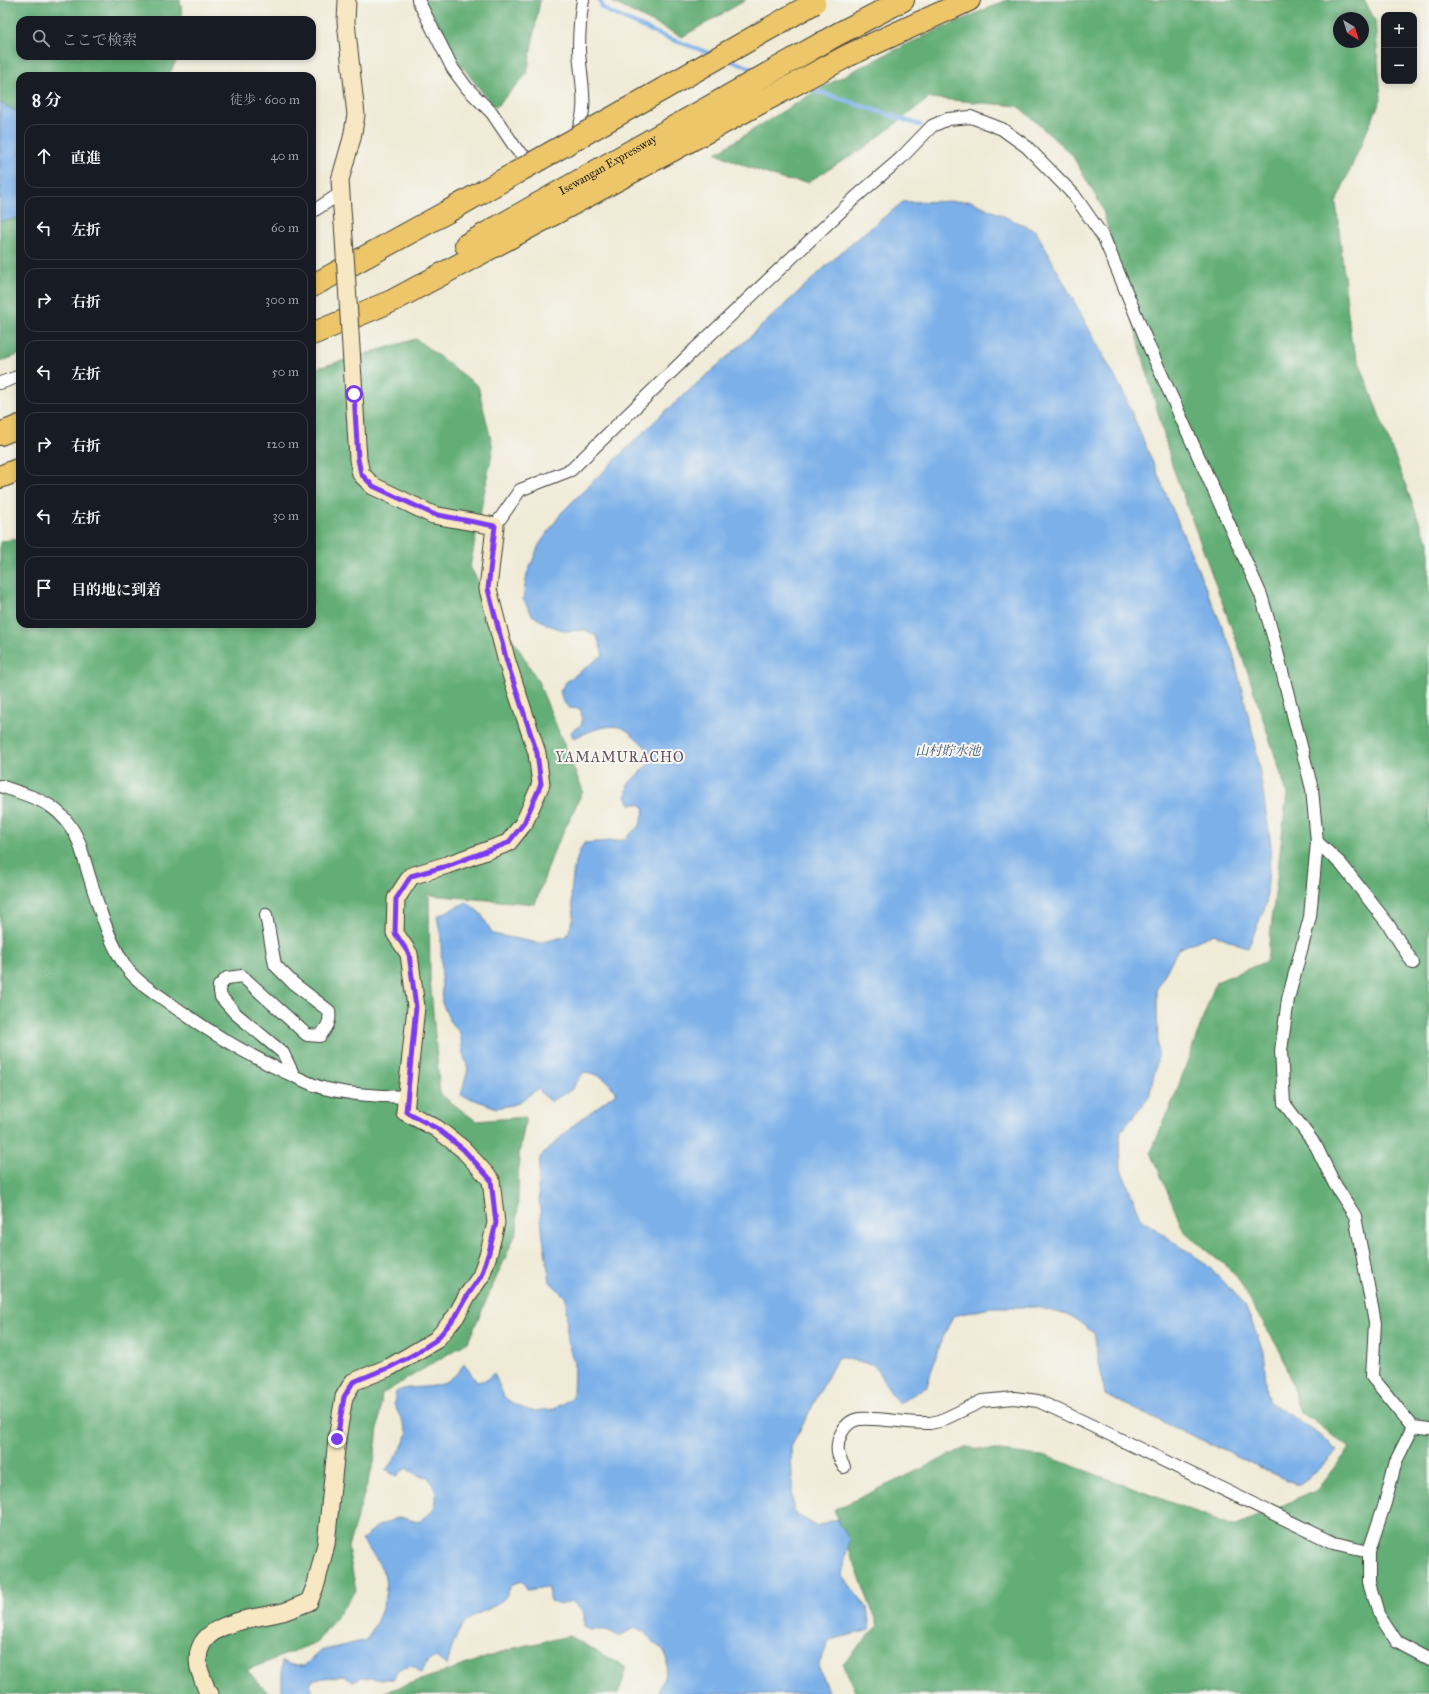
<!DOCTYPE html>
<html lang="ja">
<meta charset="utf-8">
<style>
body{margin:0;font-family:"IM FELL Great Primer","Noto Serif JP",serif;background:#242831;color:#f1f3f6}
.controls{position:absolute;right:12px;top:12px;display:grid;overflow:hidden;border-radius:8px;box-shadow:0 2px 6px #0003}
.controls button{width:36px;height:36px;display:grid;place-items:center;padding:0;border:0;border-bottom:1px solid #363941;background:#171b24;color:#f1f3f6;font:20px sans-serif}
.compass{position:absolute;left:1333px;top:12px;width:36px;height:36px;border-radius:50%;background:#171b24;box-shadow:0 2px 6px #0003;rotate:142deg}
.stop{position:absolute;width:12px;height:12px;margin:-9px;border:3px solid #7c3aed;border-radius:50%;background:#fff}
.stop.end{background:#7c3aed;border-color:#fff;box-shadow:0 1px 4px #0008}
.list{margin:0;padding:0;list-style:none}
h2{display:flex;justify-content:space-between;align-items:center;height:52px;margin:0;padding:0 16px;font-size:17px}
h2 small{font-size:13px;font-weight:400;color:#9ea1a6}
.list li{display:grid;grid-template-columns:26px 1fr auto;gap:12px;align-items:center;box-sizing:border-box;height:64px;margin:0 8px 8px;padding:0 8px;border:1px solid #363941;border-radius:12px}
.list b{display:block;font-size:15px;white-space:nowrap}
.list em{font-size:13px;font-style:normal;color:#9ea1a6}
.icon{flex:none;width:22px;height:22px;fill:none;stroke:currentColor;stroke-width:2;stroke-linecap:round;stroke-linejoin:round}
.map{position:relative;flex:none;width:1429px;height:1694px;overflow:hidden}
.search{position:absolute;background:#171b24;box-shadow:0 2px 6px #0003;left:16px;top:16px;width:300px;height:44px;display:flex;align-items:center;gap:10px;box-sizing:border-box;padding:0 14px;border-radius:12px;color:#9ea1a6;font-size:15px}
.panel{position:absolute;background:#171b24;box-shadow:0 2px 6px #0003;left:16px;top:72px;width:300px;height:556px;border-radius:12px}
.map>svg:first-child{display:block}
</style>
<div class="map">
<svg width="1429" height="1694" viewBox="0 0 1429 1694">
<rect width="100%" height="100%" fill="#f6f6f2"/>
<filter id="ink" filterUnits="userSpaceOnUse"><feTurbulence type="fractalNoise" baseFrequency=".025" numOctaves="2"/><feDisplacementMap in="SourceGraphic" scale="8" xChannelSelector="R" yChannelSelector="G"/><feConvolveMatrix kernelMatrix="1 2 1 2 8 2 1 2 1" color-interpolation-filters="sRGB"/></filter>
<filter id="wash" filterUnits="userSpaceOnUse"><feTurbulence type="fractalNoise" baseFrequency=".012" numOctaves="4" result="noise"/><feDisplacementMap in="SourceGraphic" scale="16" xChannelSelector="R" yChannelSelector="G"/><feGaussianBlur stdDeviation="0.9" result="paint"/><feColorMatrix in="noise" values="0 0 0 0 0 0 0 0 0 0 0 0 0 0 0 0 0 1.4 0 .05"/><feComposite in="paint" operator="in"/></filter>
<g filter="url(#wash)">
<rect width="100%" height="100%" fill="#f0ebd7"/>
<!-- forest -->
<g fill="#63ae77" stroke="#40654a" fill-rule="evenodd">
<polygon points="0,0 180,0 183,20 20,20 20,56 179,56 168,76 20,76 20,354 0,362"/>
<polygon points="416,0 540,0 527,74 495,108 421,15"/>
<polygon points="611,0 746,0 682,37 612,2"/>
<path d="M 1007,0 L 1364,0 L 1375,20 L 1381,99 L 1336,202 L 1351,340 L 1422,529 L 1429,541 L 1429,1694 L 856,1694 L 843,1663 L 878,1626 L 834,1510 L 967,1447 L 1049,1457 L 1234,1526 L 1316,1491 L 1349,1448 L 1301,1412 L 1281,1353 L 1235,1274 L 1183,1230 L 1151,1152 L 1176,1093 L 1216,982 L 1267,961 L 1287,793 L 1247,670 L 1173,468 L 1102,207 L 1072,155 L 1018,106 L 929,98 L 864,148 L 808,182 L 784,180 L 745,166 L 716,153 C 752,131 788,107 825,86 C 884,53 945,27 1007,0 ZM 1339,18 L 1363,18 L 1363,42 L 1339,42 Z"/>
<polygon points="416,339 478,386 493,448 470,567 538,681 583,791 554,851 535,904 429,895 430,977 440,1094 476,1121 526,1117 519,1155 517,1231 468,1342 382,1394 374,1462 348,1547 356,1591 317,1642 247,1670 269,1694 0,1694 0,542 13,539 20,542 20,624 312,624 312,371 314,369"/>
<polygon points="569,1636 627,1668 618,1694 379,1694 514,1648"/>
</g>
<!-- water -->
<g fill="#7cb0e9" stroke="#4c6682">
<polygon points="0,103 20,113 20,218 0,221"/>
<path d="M 971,201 L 1036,231 L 1123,392 L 1232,650 L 1256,746 L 1271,846 L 1266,904 L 1248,948 L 1214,934 L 1178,949 L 1157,989 L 1158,1057 L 1149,1097 L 1120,1132 L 1121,1169 L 1142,1220 L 1205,1263 L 1245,1305 L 1263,1351 L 1268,1401 L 1318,1433 L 1337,1451 L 1319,1470 L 1298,1485 L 1105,1395 L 1094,1333 L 1071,1316 L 1036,1307 L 995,1307 L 953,1316 L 939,1346 L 927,1386 L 898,1404 L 874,1365 L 838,1357 L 791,1447 L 793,1512 L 816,1526 L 837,1519 L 849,1539 L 842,1575 L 867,1607 L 870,1630 L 830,1640 L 818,1666 L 829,1694 L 657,1694 C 662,1682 672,1664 664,1651 C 662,1648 657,1646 654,1643 C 645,1633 650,1633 635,1628 L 619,1636 L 607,1630 L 590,1630 L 584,1627 L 584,1613 L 572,1601 L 561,1604 L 551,1601 L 547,1587 L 528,1590 L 522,1581 L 511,1585 C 504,1610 483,1607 467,1621 C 456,1630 450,1653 447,1666 L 436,1657 L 427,1661 L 422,1673 L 412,1666 L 398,1669 L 394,1679 L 376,1679 L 361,1677 L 353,1681 L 344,1676 L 314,1679 L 310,1685 L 312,1694 L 282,1694 L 282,1661 L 292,1665 L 304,1666 L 320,1651 L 367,1640 C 378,1619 393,1594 382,1569 C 377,1559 369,1550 362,1540 L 376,1527 L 400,1517 L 418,1522 C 439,1510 441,1497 428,1477 L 417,1475 L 406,1468 L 396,1476 L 386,1470 L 401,1449 L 408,1433 L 394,1404 L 396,1392 C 406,1387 412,1388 423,1387 C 443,1386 453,1380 464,1364 L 477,1382 L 486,1380 L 494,1373 L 504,1397 L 515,1405 L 531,1411 L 554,1409 L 573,1397 L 574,1362 L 567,1341 L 566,1298 L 550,1282 L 543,1238 L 538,1188 L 540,1157 L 576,1123 L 616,1093 C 607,1079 601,1074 584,1072 L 571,1090 L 550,1102 L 538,1089 L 516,1104 L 497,1108 L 461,1095 L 468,1069 L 463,1053 L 460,1033 L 451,1023 L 442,1003 L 441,937 L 437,916 L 467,902 L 481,914 L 493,934 L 538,943 L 567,936 L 574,917 L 571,893 L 574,868 L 580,850 L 584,843 L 624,840 L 640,825 L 645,808 L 639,804 L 630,804 L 626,797 L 628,784 L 649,763 L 648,749 C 641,744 636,737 629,732 C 614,719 589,732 573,738 L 571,732 L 582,724 L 581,709 L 569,708 L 563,701 L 560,691 L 566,682 L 603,655 L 597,636 L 585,630 L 566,631 L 548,625 L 532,615 L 523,599 L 527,574 L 539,545 L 562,512 L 659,417 L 752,335 L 850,244 L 903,202 Z"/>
</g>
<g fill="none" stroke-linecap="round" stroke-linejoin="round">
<!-- stream -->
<g stroke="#7cb0e9" stroke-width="4.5">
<polyline points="600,0 602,7 609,12 665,37 712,54"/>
<polyline points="729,60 759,71"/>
<polyline points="804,87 920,125"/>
</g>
</g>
</g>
<g filter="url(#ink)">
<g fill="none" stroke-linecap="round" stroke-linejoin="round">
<!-- street casing -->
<g stroke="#3c3b38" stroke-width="14">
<g id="street">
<polyline points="418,0 453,69 467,88 492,113 517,150 535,165"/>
<path d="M 574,138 C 591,111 580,79 579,50 C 579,33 580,17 583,0"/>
<polyline points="312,212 341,193"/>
<polyline points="0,383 20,376"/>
<polyline points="495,526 520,490 571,470 694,350 857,196 900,159 932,126 948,119 971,117 1002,129 1027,147 1074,195 1104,238 1150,349 1261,595 1273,636 1312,789 1317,842 1310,917 1288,999 1281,1051 1284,1103 1316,1146 1334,1183 1355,1216 1375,1323 1372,1377 1413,1427 1429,1429"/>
<path d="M 0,786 C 36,798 62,803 79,842 C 91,880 103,931 124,964 C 133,979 151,990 165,1000 C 203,1028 243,1053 287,1073 C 299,1078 311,1085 323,1088 C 351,1095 379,1096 408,1097"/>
<polyline points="1317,842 1341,864 1388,924 1413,963"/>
<path d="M 266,915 L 275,965 L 293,983 L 329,1011 C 331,1022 327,1027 320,1036 L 307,1035 L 242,976 L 227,978 L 219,986 L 221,997 L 236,1014 L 283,1053 L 294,1076"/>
<path d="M 844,1467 C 842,1463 839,1458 838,1453 C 836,1440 844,1421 859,1419 C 881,1417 907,1424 930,1423 L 940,1421 L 982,1401 L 1014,1398 L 1038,1401 L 1082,1421 L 1334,1543 L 1369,1551 L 1385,1503 L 1396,1461 L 1413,1427"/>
<polyline points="1369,1551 1369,1583 1378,1613 1397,1642 1429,1659"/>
</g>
</g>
<!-- secondary casing -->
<g stroke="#3c3b38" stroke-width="19">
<g id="secondary">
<polyline points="343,223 340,180 352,138 356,115 346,22 347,0"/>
<path d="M 210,1694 L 207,1691 C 205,1684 201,1676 199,1668 C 190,1622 253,1619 283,1612 C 292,1609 300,1605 309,1602 L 316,1584 L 326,1544 L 337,1439 L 344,1397 L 353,1382 L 390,1367 L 436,1340 L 456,1316 L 467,1296 L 481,1276 L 489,1252 L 496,1223 L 491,1180 L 463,1149 L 436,1128 L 405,1112 L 416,1007 L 409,954 L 395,933 L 396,899 L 411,876 L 447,865 L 508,843 L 524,823 L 541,784 L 537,753 L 507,662 L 488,589 L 495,526 L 433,515 L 373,486 L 361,474 L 358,459 L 352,363"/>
</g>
</g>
<!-- highway casing -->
<g stroke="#3c3b38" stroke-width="24">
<g id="highway">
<path id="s1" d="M 466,245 L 838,34 L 903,0"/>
<polyline points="312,286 447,212"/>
<polyline points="312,334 392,301 849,55 969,0"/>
<polyline points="0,434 20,426"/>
<polyline points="0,477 20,469"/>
</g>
</g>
<!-- street -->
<use href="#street" stroke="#fff" stroke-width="12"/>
<!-- secondary -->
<use href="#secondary" stroke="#f7e8c3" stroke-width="17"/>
<!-- highway -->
<use href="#highway" stroke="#ecc669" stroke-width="22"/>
<!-- secondary-bridge casing -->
<g stroke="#3c3b38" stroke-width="19" stroke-linecap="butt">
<polyline id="secondary-bridge" points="343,223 352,363"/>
</g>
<!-- highway-bridge casing -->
<g stroke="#3c3b38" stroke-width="24" stroke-linecap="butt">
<polyline id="highway-bridge" points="447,212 814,3"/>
</g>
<!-- secondary-bridge -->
<use href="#secondary-bridge" stroke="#f7e8c3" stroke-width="17"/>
<!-- highway-bridge -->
<use href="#highway-bridge" stroke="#ecc669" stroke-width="22"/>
</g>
</g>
<g fill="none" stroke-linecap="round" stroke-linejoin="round" filter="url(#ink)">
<!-- route -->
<polyline stroke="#7c3aed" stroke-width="5" points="337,1439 344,1397 353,1382 390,1367 413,1355 436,1340 456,1316 467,1296 481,1276 489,1252 496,1223 491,1180 463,1149 436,1128 406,1112 416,1007 409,954 395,933 396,899 411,876 447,866 508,843 524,823 541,784 537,753 507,662 488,589 495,526 433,514 373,486 361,474 358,459 354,394"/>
</g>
<g text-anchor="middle" stroke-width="4" stroke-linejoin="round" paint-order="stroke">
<!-- street labels -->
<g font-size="12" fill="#1c1c1c" stroke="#f6f6f2">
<text dy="4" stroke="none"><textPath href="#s1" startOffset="163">Isewangan Expressway</textPath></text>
</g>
<!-- water labels -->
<g font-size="13" font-style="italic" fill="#42576e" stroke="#f6f6f2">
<text x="948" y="755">山村貯水池</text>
</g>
<!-- quarter labels -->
<g font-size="14" letter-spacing="1" fill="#664e5b" stroke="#f6f6f2">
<text x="620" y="762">YAMAMURACHO</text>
</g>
</g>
</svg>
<div class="controls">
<button>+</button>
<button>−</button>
</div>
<svg class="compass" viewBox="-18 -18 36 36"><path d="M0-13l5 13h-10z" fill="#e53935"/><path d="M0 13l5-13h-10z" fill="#9ea1a6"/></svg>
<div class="stop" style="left:354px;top:394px"></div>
<div class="stop end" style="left:337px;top:1439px"></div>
<div class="search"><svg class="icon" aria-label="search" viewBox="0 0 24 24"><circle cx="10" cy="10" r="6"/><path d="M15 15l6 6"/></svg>ここで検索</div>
<section class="panel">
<h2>8 分<small>徒歩 · 600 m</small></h2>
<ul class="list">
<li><svg class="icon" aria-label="ahead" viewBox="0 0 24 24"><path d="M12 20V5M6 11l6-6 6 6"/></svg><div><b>直進</b></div><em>40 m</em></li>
<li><svg class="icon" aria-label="left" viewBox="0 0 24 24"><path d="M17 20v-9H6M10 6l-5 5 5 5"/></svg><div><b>左折</b></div><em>60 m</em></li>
<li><svg class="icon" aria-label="right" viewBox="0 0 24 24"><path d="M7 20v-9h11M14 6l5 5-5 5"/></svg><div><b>右折</b></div><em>300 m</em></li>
<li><svg class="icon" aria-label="left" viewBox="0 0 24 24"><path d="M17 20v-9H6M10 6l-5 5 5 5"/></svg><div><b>左折</b></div><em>50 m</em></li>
<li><svg class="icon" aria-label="right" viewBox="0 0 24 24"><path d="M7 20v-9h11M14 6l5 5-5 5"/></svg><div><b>右折</b></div><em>120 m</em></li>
<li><svg class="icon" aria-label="left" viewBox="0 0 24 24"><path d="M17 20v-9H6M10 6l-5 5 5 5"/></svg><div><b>左折</b></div><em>30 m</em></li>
<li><svg class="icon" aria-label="arrive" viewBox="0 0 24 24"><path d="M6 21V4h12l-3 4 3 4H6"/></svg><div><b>目的地に到着</b></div></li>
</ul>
</section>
</div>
